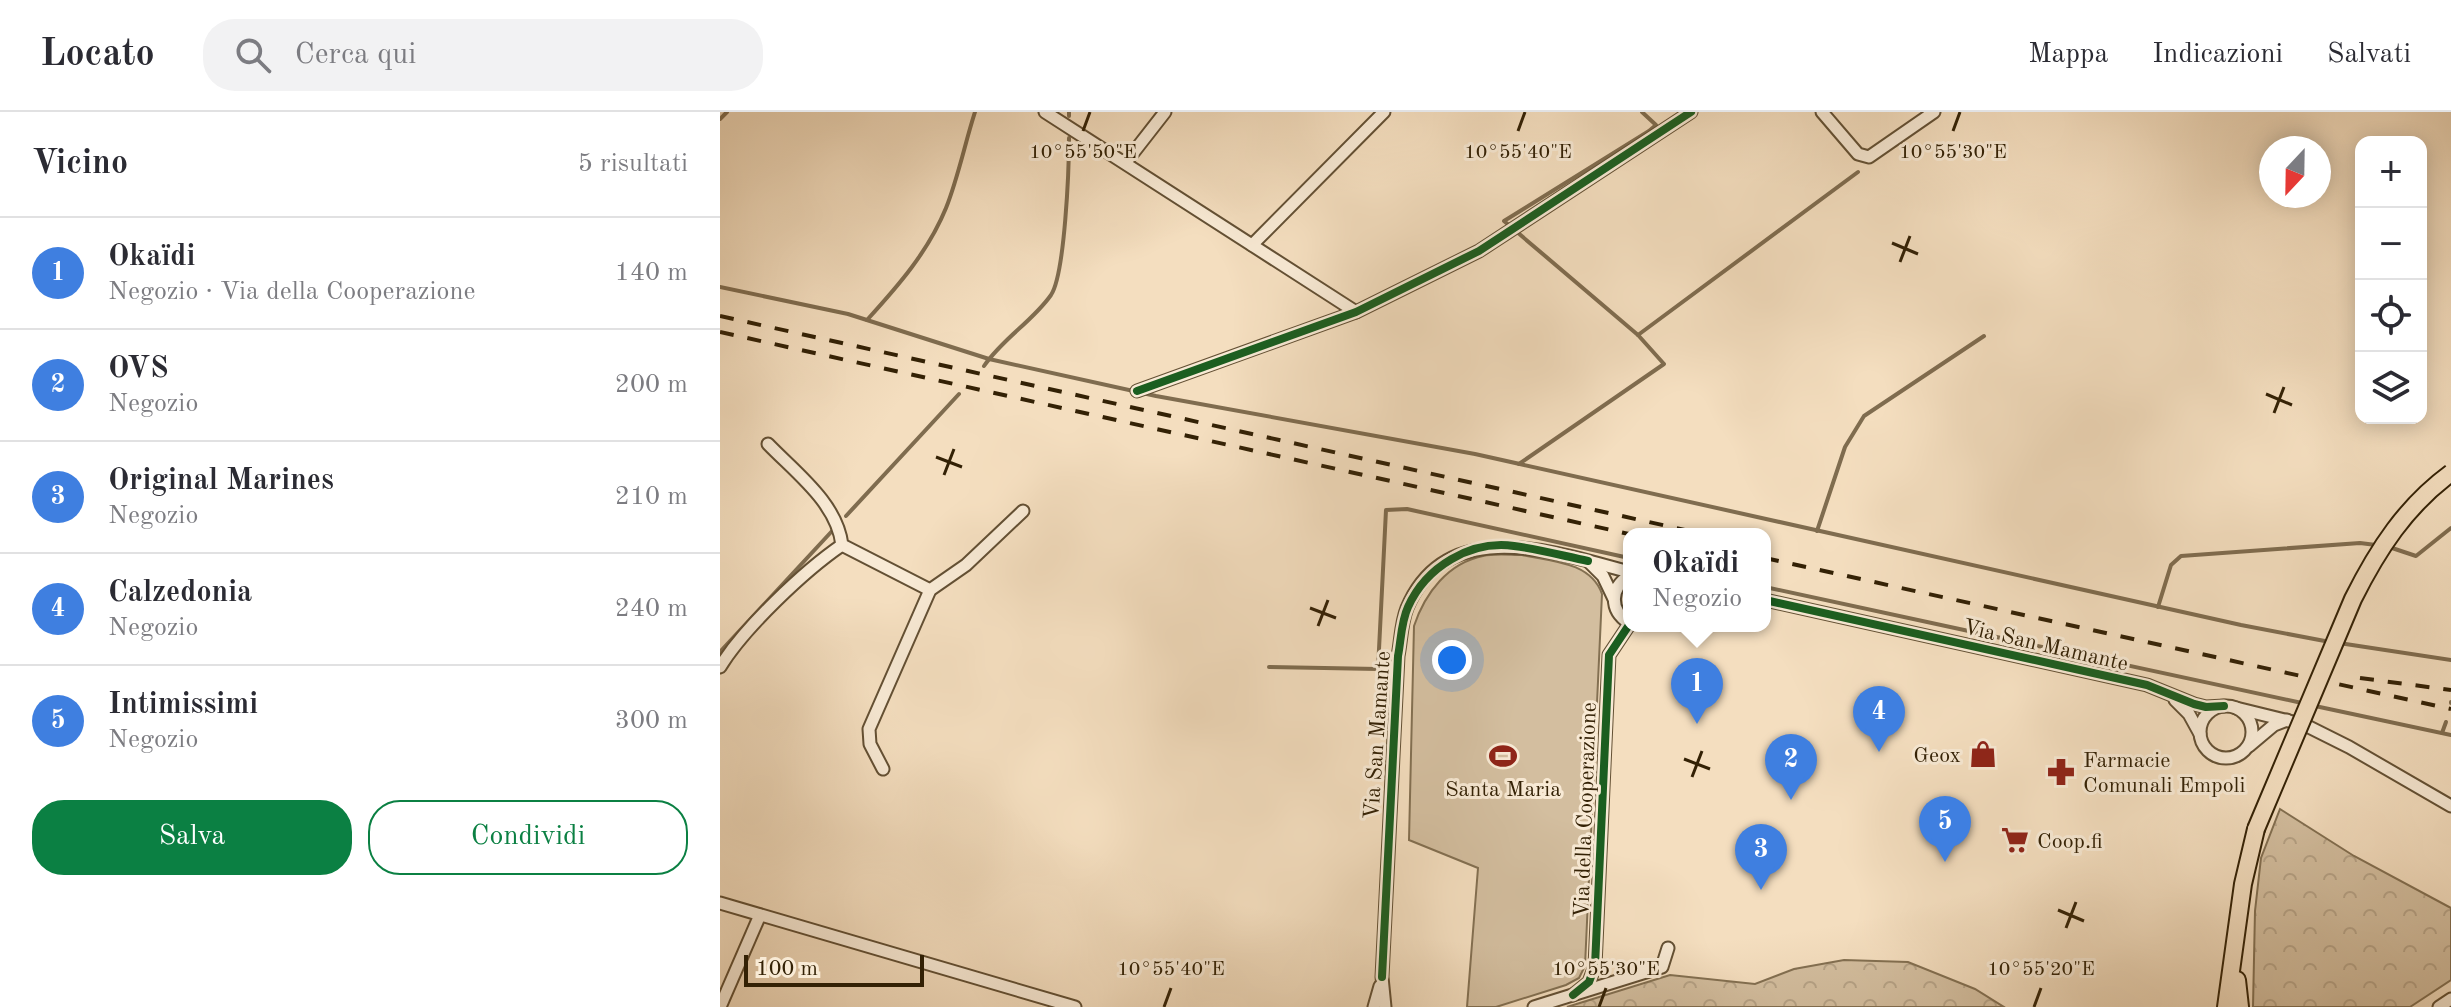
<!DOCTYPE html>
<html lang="it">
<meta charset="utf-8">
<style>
body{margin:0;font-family:"Old Standard TT",serif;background:#f2f2f3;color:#2b2b33}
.controls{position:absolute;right:24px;top:24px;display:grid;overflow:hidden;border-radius:16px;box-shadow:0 4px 20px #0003}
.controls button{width:72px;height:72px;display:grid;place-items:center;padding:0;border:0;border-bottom:2px solid #e1e1e2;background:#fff;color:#2b2b33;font:40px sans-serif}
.compass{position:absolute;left:1539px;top:24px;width:72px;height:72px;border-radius:50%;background:#fff;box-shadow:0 4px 20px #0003;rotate:202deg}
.scale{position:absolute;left:24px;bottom:20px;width:180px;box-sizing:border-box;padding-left:8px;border:4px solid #332105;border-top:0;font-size:22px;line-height:28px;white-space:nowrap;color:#332105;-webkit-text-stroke:6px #f8ead5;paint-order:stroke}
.you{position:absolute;left:732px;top:548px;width:28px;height:28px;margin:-20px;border:6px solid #fff;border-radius:50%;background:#1a73e8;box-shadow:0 0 0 12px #1a73e833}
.badge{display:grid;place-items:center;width:52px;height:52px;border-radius:50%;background:#0b8043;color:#fff;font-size:26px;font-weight:700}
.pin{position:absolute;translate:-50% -66px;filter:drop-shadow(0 2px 4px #0008)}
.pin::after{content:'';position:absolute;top:42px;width:28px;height:24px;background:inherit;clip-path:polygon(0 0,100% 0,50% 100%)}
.popup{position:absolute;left:903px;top:416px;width:148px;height:104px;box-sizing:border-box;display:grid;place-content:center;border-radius:16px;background:#fff;filter:drop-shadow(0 2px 6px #0005);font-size:26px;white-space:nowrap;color:#7c7c81}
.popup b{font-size:30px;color:#2b2b33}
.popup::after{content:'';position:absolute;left:50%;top:100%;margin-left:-16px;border:16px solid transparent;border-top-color:#fff}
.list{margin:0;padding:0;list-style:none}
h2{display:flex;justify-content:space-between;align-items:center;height:104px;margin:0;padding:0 32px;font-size:34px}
h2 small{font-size:26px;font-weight:400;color:#7c7c81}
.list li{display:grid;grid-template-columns:52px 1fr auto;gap:24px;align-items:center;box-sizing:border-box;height:112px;padding:0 32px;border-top:2px solid #e1e1e2}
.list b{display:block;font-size:30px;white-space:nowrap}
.list p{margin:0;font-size:26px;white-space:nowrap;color:#7c7c81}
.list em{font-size:26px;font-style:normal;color:#7c7c81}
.actions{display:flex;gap:16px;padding:24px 32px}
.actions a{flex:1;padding:18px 0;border:2px solid #0b8043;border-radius:32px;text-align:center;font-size:28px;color:#0b8043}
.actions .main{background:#0b8043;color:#fff}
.icon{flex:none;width:44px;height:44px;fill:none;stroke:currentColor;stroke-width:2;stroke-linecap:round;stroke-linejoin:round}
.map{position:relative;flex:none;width:1731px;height:895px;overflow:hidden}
header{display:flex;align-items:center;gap:48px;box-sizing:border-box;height:112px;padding:0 40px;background:#fff;border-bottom:2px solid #e1e1e2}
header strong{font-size:38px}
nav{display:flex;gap:44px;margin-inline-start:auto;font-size:28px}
.search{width:560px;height:72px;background:#f2f2f3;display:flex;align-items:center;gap:20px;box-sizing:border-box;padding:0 28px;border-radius:32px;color:#7c7c81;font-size:30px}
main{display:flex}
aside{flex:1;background:#fff}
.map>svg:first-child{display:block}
</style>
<header>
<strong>Locato</strong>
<div class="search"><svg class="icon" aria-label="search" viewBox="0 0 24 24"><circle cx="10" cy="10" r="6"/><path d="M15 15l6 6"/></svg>Cerca qui</div>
<nav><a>Mappa</a><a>Indicazioni</a><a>Salvati</a></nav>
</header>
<main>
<aside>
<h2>Vicino<small>5 risultati</small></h2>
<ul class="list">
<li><span class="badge" style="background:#3f7fe0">1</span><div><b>Okaïdi</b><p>Negozio · Via della Cooperazione</p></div><em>140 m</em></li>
<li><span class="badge" style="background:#3f7fe0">2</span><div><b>OVS</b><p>Negozio</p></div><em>200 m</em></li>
<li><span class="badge" style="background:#3f7fe0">3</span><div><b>Original Marines</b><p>Negozio</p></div><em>210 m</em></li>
<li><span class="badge" style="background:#3f7fe0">4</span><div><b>Calzedonia</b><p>Negozio</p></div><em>240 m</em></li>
<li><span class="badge" style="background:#3f7fe0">5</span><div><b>Intimissimi</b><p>Negozio</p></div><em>300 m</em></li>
</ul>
<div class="actions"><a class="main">Salva</a><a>Condividi</a></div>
</aside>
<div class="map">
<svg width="1731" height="895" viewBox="0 0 1731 895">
<defs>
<pattern id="park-crowns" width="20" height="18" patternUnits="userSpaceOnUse" patternTransform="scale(2)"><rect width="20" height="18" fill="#d3be9f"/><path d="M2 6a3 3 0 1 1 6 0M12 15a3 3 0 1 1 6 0" fill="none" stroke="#b6a387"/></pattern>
</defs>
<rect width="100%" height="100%" fill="#f4debf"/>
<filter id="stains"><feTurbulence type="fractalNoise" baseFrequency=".0025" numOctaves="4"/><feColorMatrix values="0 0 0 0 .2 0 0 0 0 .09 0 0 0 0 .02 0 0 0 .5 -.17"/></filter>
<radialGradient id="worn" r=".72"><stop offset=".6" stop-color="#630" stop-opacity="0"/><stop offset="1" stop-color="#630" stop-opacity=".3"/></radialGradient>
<!-- park -->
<g fill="url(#park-crowns)" stroke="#837052" stroke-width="2">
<polygon points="1560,697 1634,744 1731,796 1731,868 1690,895 1533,895 1535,799 1541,746"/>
<polygon points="1124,848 1188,850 1255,877 1284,895 847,895 950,863 1035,872 1074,857"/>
</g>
<!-- pitch -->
<path fill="#d3be9f" stroke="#837052" stroke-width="2" d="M 802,443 C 831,449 871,450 882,482 L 865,854 L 859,866 L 846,873 L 776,895 L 747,895 L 758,756 L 689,728 L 694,514 C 705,481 728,451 763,444 C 775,441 790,443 802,443 Z"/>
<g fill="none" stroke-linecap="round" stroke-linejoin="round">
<!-- stream -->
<g stroke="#7f6c4f" stroke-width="4">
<polyline points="349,4 349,0"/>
<polyline points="0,7 7,0"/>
<polyline points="0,175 128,202 269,247 436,284 755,342 1521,513 1610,530"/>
<path d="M 147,208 C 178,174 208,140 226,96 C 238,66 245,31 255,0"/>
<polyline points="918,223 1138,60"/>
<path d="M 264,254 C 283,226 312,210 331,183 C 345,162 349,56 349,26"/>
<polyline points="799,352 944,252 918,223 784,109 929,19 936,13 922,0"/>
<polyline points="126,404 239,282"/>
<polyline points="1097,419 1125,335 1144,304 1264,224"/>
<polyline points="1669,435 1696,444 1731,416"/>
<polyline points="1045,475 1582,591"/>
<polyline points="1438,495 1451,453 1461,444 1640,431 1656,433"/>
<polyline points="1619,531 1731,548"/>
<polyline points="0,540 113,418"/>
<polyline points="549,555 658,557 666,398 687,397 909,446"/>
<polyline points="1731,591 1731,590"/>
<polyline points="1595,594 1731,623"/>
<polyline points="1722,621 1726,610"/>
</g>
<!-- minor casing -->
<g stroke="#635034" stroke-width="15">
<g id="minor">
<polyline points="325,0 636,200"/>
<polyline points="1102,0 1138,42 1149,45 1214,0"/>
<polyline points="406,50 445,0"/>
<polyline points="532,133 664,0"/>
<polyline points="417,279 636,200 759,139 971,0"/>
<path d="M 48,332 C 76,361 117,391 122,433 L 210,478"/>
<polyline points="869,450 883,464 894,487"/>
<path d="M 909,464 C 890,476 889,498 909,511"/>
<polyline points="1045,488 1427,573 1474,592 1486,595 1504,594"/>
<path d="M 0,555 C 24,516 84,459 122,433"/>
<polyline points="1455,588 1469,602 1480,622"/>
<circle cx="1506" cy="620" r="26"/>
<polyline points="1516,596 1585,613 1629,635 1731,694"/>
<polyline points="1529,634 1554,613 1567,608"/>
<polyline points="163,657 150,632 149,617 210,478 246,453 303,399"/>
<polyline points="0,791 355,895"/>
<polyline points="853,883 869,870 875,854 889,543 909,513"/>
<polyline points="0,895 40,803"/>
<polyline points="654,895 660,874"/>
<path d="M 665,895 L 662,865 L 678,544 C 681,529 681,511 687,496 C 726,402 836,440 909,460"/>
<polyline points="814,895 942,855 948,836"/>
<polyline points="1719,895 1731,887"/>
</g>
</g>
<!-- primary casing -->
<g stroke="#332105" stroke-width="20">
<g id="primary">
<polyline points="1517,868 1520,895"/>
<polyline points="1506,895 1523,772 1536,717"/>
</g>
</g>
<!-- minor -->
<use href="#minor" stroke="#f8ead5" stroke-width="11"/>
<!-- primary -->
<use href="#primary" stroke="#f4debf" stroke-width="16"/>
<!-- rail -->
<g stroke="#332105" stroke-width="4" stroke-dasharray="14 14" stroke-linecap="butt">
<polyline points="0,204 983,422"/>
<polyline points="0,220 909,422"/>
<polyline points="1045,446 1731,597"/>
<polyline points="1640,566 1731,578"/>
</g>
<!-- primary-bridge casing -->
<g stroke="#332105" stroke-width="20" stroke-linecap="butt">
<path id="primary-bridge" d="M 1536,717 L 1633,487 C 1658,437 1686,394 1731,361"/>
</g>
<!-- primary-bridge -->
<use href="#primary-bridge" stroke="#f4debf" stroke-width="16"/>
<!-- cycleway casing -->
<g stroke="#f8ead5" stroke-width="13">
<g id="cycleway">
<polyline points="417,279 636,200 759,139 971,0"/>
<polyline points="1045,488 1427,573 1474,592 1486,595 1504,594"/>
<path d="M 662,865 L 678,544 C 681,529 681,510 688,495 C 706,455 750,428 794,434 C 819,437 844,444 868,449"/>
<polyline points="853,883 869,870 875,854 889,543 909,513"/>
</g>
</g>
<!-- cycleway -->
<use href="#cycleway" stroke="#1b5e20" stroke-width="8"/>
</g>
<!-- ticks -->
<path fill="none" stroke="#332105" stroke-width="3" d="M 363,19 L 370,0M 798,19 L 805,0M 1233,19 L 1240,0M 1172,131 L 1198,142M 1180,150 L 1190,124M 1546,282 L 1572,293M 1554,301 L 1564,275M 216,345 L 242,355M 224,363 L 234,337M 590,496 L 616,506M 598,514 L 608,488M 964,647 L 990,657M 972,665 L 982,639M 1338,798 L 1364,809M 1346,816 L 1356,790M 444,895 L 451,876M 879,895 L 886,876M 1314,895 L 1321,876"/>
<!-- icons -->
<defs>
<g id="shop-bare" transform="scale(2.16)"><path d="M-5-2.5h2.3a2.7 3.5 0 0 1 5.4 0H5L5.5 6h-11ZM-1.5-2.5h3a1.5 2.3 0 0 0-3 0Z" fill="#8f2418" stroke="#f8ead5" stroke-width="2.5" paint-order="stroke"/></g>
<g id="stadium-bare" transform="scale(2.16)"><path d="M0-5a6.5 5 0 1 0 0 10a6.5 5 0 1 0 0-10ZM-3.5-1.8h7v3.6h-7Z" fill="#8f2418" stroke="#f8ead5" stroke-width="2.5" paint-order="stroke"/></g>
<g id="pharmacy-bare" transform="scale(2.16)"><path d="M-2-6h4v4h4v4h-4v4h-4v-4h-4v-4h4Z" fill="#8f2418" stroke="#f8ead5" stroke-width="2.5" paint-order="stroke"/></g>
<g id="supermarket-bare" transform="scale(2.16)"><path d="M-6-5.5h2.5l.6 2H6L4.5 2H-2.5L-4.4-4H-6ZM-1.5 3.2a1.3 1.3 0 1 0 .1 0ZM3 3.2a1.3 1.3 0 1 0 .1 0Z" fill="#8f2418" stroke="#f8ead5" stroke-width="2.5" paint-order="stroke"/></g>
</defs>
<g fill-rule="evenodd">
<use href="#shop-bare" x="1263" y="642"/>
<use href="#stadium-bare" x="783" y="644"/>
<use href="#pharmacy-bare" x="1341" y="660"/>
<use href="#supermarket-bare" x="1295" y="728"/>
</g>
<g text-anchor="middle" stroke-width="6" stroke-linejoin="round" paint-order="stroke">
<!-- street labels -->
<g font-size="22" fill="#332105" stroke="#f8ead5">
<text transform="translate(1326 532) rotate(13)" y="8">Via San Mamante</text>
<text transform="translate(656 623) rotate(-86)" y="8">Via San Mamante</text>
<text transform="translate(864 698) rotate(-88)" y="8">Via della Cooperazione</text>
</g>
<!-- poi labels -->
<g font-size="22" fill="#332105" stroke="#f8ead5" text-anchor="start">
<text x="1241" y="650" text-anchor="end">Geox</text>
<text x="1363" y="655">Farmacie<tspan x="1363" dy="25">Comunali Empoli</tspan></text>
<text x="783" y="684" text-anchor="middle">Santa Maria</text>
<text x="1317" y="736">Coop.fi</text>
</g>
</g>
<g font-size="20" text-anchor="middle" fill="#332105" stroke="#f8ead5" stroke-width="6" stroke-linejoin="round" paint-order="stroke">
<text x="363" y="46">10°55'50"E</text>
<text x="798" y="46">10°55'40"E</text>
<text x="1233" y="46">10°55'30"E</text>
<text x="451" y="863">10°55'40"E</text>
<text x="886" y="863">10°55'30"E</text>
<text x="1321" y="863">10°55'20"E</text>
</g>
<rect width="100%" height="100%" filter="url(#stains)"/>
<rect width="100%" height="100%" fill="url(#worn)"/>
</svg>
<div class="controls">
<button>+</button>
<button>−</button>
<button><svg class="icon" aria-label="locate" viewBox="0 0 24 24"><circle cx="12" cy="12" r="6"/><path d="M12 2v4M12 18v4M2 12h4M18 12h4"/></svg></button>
<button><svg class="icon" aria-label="layers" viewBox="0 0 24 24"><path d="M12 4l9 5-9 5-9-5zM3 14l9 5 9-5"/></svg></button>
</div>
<svg class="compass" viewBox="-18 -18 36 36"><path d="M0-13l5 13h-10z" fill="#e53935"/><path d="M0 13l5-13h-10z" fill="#7c7c81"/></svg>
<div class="scale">100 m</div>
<div class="you"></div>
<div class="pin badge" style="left:977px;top:612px;background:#3f7fe0">1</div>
<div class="popup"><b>Okaïdi</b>Negozio</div>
<div class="pin badge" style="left:1071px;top:688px;background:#3f7fe0">2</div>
<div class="pin badge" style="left:1041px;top:778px;background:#3f7fe0">3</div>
<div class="pin badge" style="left:1159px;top:640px;background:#3f7fe0">4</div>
<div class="pin badge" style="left:1225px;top:750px;background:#3f7fe0">5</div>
</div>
</main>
